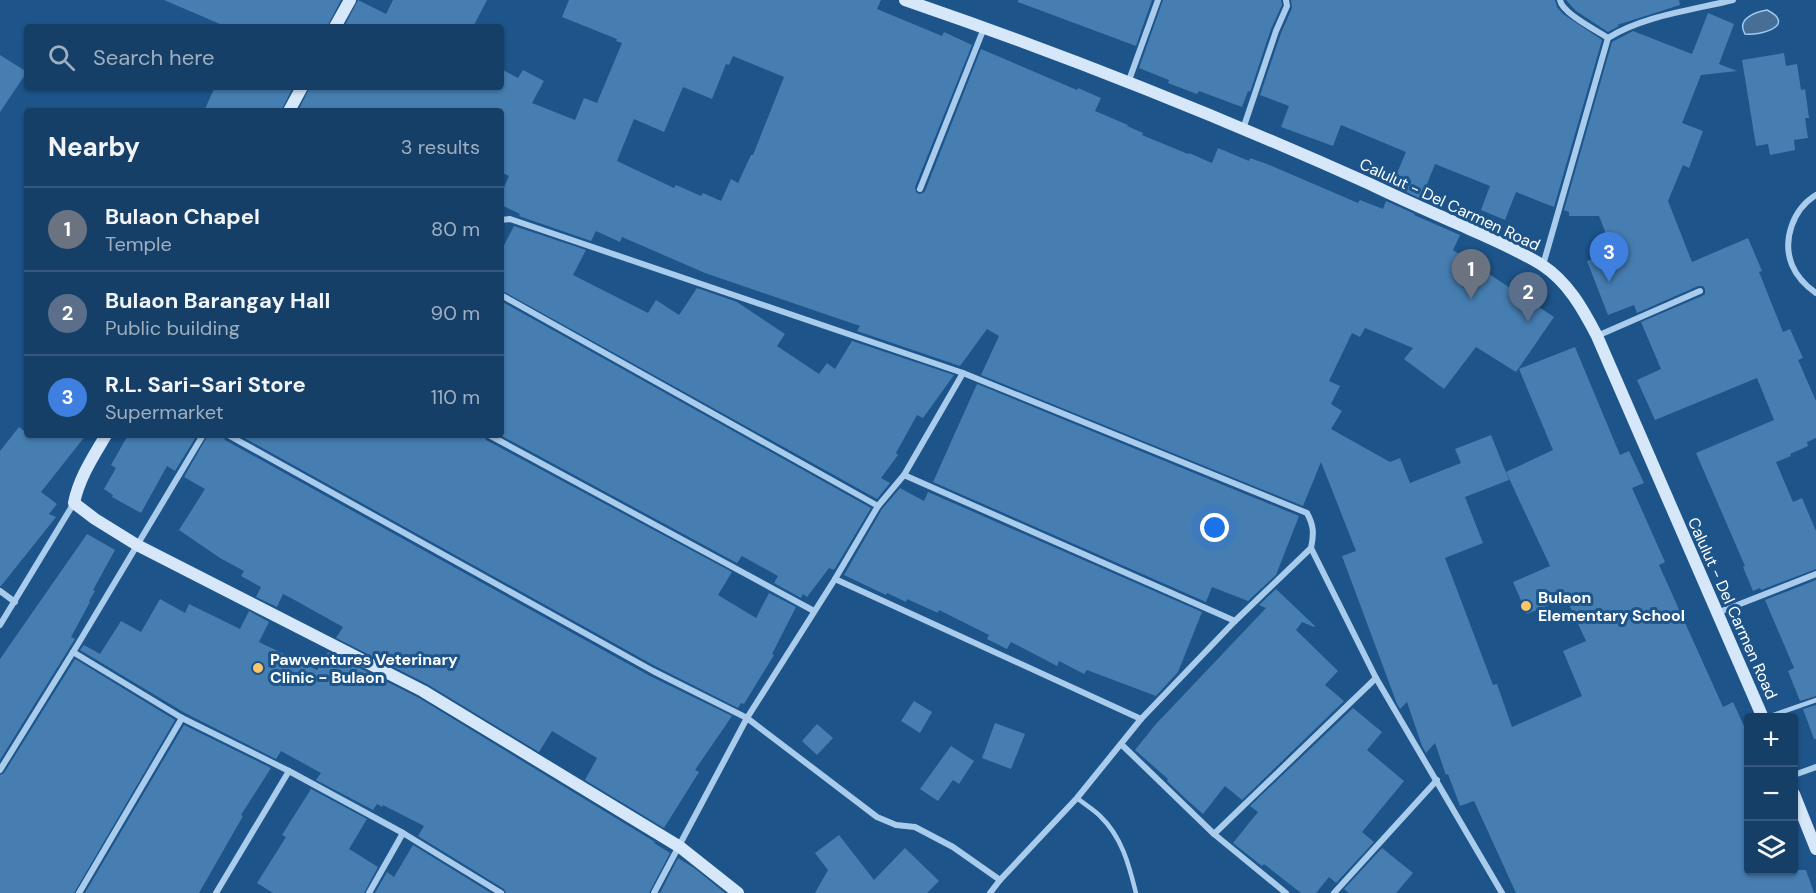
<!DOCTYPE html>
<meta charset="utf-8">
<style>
body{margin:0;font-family:"DM Sans",sans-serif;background:#1f466e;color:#f1f3f6}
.controls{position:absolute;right:18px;bottom:18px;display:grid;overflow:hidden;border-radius:6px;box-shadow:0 2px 4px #0004}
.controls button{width:54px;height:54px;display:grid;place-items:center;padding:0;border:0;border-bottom:2px solid #35587c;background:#163f68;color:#f1f3f6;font:30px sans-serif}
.you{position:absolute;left:1215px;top:528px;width:21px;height:21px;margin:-15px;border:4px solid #fff;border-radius:50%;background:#1a73e8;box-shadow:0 0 0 9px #1a73e833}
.badge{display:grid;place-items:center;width:39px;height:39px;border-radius:50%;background:#e69b98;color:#fff;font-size:20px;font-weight:700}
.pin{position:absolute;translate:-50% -50px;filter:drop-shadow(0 2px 3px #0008)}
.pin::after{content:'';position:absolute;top:32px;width:21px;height:18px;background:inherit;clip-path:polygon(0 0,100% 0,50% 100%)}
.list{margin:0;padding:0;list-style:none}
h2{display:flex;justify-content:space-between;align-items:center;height:78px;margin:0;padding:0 24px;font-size:26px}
h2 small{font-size:20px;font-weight:400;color:#9eafc0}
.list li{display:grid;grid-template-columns:39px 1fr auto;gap:18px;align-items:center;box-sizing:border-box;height:84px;padding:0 24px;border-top:2px solid #35587c}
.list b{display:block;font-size:22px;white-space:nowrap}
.list p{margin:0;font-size:20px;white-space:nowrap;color:#9eafc0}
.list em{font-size:20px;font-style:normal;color:#9eafc0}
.icon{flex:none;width:33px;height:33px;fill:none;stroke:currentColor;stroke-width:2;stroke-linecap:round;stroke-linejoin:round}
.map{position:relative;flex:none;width:1816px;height:893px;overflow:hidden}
.search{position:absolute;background:#163f68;box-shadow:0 2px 4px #0004;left:24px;top:24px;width:480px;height:66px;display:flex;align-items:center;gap:15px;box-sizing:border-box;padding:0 21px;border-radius:6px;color:#9eafc0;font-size:22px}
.panel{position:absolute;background:#163f68;box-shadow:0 2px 4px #0004;left:24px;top:108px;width:480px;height:330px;border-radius:6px}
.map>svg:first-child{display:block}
</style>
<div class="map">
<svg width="1816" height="893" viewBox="0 0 1816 893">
<rect width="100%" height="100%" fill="#1d548a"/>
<!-- water -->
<path fill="#476e94" stroke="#9cc7ee" stroke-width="1.5" d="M 1767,10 C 1797,25 1761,36 1745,34 C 1736,19 1755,12 1767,10 Z"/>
<!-- building -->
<g fill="#467eb2" fill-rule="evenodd">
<polygon points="164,0 341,0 327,27 227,27"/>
<polygon points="358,0 386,14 393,0 487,0 473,27 344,27"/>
<path d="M 569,0 L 881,0 L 877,9 L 942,36 L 944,32 L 972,45 L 915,187 L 916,192 L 919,194 L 923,193 L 925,191 L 981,49 L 1077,90 L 1078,88 L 1101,98 L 1095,111 L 1128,125 L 1127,126 L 1143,133 L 1142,135 L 1188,154 L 1189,153 L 1212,163 L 1218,148 L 1249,161 L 1250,158 L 1267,164 L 1358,203 L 1360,200 L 1383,209 L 1386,201 L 1415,214 L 1414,215 L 1460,235 L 1453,250 L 1554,317 L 1516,372 L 1476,347 L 1444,389 L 1404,359 L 1413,348 L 1365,328 L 1360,337 L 1352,333 L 1329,381 L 1340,386 L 1331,404 L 1342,411 L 1331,429 L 1390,462 L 1400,458 L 1410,483 L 1461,463 L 1455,449 L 1491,435 L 1509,480 L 1465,497 L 1483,543 L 1445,558 L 1493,685 L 1497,684 L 1512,727 L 1582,696 L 1563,651 L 1586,641 L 1566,598 L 1527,614 L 1513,582 L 1550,566 L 1506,472 L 1553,450 L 1519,369 L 1575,347 L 1620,455 L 1629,451 L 1644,483 L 1632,488 L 1665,562 L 1659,565 L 1723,707 L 1733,702 L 1749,737 L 1749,870 L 1806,870 L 1814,893 L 1516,893 L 1474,801 L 1460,806 L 1448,774 L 1446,775 L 1435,743 L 1426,753 L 1422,746 L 1407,702 L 1400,709 L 1397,704 L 1342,556 L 1356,551 L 1321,462 L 1303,506 L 981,375 L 999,336 L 987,329 L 960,366 L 857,331 L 860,326 L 705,273 L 622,237 L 620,242 L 596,231 L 591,241 L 519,216 L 520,214 L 501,205 L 501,194 L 509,176 L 501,172 L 501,111 L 298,111 L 310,87 L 501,87 L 501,69 L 518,78 L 523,70 L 544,81 L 532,103 L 575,120 L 584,98 L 597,103 L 622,43 L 616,41 L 617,39 L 562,17 ZM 733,56 L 784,77 L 753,155 L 751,155 L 738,183 L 731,179 L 721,201 L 703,193 L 701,196 L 676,185 L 674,188 L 617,161 L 634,119 L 664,132 L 683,87 L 712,99 L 726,64 L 729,65 Z"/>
<polygon points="1018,0 1152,0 1136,46 1018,2"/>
<polygon points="1163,0 1281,0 1282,5 1271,29 1250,92 1248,91 1242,107 1199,91 1197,94 1168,83 1169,80 1139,68"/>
<polygon points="1291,0 1555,0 1557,7 1563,14 1602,40 1554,207 1516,192 1505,220 1481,210 1490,186 1435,164 1421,199 1392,185 1406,152 1341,125 1333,146 1281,127 1289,106 1260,95 1281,33 1292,8"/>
<polygon points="1566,0 1679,0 1680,5 1617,25 1619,26 1608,32 1576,11"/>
<polygon points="1708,13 1734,24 1719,64 1737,71 1701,75 1682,123 1703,131 1689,168 1683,165 1668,201 1692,262 1748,238 1762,271 1759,272 1783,332 1790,329 1803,358 1798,360 1816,401 1816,438 1807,442 1808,446 1790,454 1791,456 1776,462 1793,502 1802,498 1816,531 1816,569 1761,590 1760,588 1753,591 1743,567 1745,566 1696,453 1774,420 1757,378 1655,420 1637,380 1661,369 1641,322 1702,296 1705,294 1705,289 1703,286 1698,286 1637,313 1634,305 1608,315 1587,261 1613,252 1599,216 1569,216 1569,212 1564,210 1612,42 1633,31 1692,54"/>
<polygon points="1784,53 1786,66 1797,64 1801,90 1805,89 1809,118 1805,118 1808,138 1794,140 1795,150 1770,155 1768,144 1756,146 1742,60"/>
<polygon points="0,55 27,72 0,112"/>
<polygon points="215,87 293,87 281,111 204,111"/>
<polygon points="514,226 586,250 573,275 648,313 656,300 679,315 697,288 737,302 785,334 777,346 819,374 827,363 835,369 852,341 954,375 923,418 917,415 896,453 898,455 881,478 890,483 877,499 501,290 501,251"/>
<polygon points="501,301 871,508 834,570 829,568 807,597 803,594 801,598 774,583 778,576 742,556 737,563 500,435"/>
<polygon points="977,384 1299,516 1276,575 1248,601 1212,587 1206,602 933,482"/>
<polygon points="19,427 27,433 27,435 86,435 41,492 57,504 49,514 56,517 1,586 0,586 0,451"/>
<polygon points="128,435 197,435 175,471 167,466 141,513 112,497 113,495 104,489 116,468 111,465"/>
<polygon points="208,435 223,435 225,440 650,676 732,716 695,770 699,772 664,828 585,780 597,758 552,731 539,752 427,684 336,638 343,627 291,598 283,594 277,607 256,597 261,587 241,576 244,571 220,558 179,530 205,489 184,477"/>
<polygon points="239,435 484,435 486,440 732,572 718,595 756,618 769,593 796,607 772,654 774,655 744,704 741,703 738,708 655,666"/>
<polygon points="900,488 924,501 928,492 1202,612 1178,672 1156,696 1087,670 1084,674 1059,661 1057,666 1011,642 1007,649 987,639 989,635 939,610 938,613 907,599 906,602 887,593 886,595 844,575 882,509"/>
<polygon points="87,534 115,550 93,590 95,591 89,601 90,602 71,637 75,639 0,760 0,659"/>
<polygon points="1816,580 1816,696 1800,701 1788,671 1794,668 1765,600"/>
<polygon points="1276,589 1315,626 1314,627 1302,622 1296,630 1338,671 1325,685 1344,701 1242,800 1225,786 1203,814 1186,799 1167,781 1168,779 1135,750 1156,724 1266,608 1259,605"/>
<polygon points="160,599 185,613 189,604 240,629 249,611 269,622 259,642 317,670 328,652 419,698 655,842 654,843 670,853 649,893 506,893 504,889 418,836 424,826 383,805 382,807 377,804 373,810 316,780 321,773 281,751 276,759 185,713 80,650 84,645 100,654 121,621 141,632"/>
<polygon points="75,659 175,720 74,893 0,893 0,775 4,773"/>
<polygon points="914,701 932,712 920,733 901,721"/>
<polygon points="1816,705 1816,739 1814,739 1803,709"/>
<polygon points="1353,708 1382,732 1367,750 1404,781 1362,832 1374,842 1336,883 1329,877 1316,893 1301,893 1264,864 1262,866 1233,843 1258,812 1250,806"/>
<polygon points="995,723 1025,734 1011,769 982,758"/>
<polygon points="817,724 833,738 817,755 802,741"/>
<polygon points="184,725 271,768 241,815 243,816 199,893 85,893"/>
<polygon points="951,746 974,761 959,784 953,780 938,801 920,789"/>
<polygon points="311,789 367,819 349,849 378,867 364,893 273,893 257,883 286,837 282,835"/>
<polygon points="839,835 874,880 905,848 939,881 927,893 815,893 828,870 815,853"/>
<polygon points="413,845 491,893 375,893 387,872 394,877"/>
<polygon points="1382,848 1413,873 1396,893 1349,893 1344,889"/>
<polygon points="678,858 694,868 725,893 660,893"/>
</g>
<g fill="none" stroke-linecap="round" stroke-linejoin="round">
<!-- lane -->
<g stroke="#a9ccec" stroke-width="4.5">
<polyline points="1765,718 1816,700"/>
<path d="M 1077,798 C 1084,804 1093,809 1100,816 C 1122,837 1129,865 1136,893"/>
</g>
<!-- street -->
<g stroke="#a9ccec" stroke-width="6">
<path d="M 1560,0 C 1562,13 1596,30 1608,38"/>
<polyline points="1128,83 1158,0"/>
<polyline points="1243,129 1276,31 1287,6 1286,0"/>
<polyline points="920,189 984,28"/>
<path d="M 1816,195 C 1793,209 1782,240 1792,265 C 1797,277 1806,286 1816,293"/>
<path d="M 501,220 L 510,219 L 963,373 L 1307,513 C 1314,526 1314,534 1311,548 L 1376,678 L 1502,893"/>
<path d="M 1543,265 L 1608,38 C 1642,16 1693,10 1733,0"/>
<polyline points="501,295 878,506"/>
<polyline points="1597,336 1700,291"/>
<polyline points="228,435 653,671 747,718 877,817 896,825 915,827 953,847 1000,880"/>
<polyline points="489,435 814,611"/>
<polyline points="904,475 1235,621"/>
<polyline points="835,579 1141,719"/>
<polyline points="0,591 15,602"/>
<polyline points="1717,613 1816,574"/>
<polyline points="0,625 74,503"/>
<polyline points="73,652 182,718 289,771 403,833 501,893"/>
<polyline points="1121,744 1214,834 1286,893"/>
<polyline points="0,770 78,644 203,435"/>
<polyline points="1794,775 1816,767"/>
<polyline points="1214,834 1376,678"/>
<polyline points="79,893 182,718"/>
<polyline points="216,893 289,771"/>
<polyline points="369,893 403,833"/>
<polyline points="654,893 747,718 835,579 878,506 904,475 963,373"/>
<polyline points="990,893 1000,880 1077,798 1141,719 1235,621 1311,548"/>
<polyline points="1334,893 1437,780"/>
</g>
<!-- secondary -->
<g stroke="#d5e7f9" stroke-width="12">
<path d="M 905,0 C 1063,54 1218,116 1370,184 C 1401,199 1433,213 1465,227 C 1491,239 1518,250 1542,265 C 1568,282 1583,309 1597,336 L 1763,718"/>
<polyline points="335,27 350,0"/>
<polyline points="289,111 302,87"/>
<path d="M 106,435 C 93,457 79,478 74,503 L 95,519 L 137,545 L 423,691 L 680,847 L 738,893"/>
<polyline points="1794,794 1816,849"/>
</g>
</g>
<!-- markers -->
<g fill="#fbc667" stroke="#1d548a" stroke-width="2">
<circle cx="1526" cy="606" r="6"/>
<circle cx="258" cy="668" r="6"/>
</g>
<g text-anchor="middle" stroke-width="6" stroke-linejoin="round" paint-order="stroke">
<!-- street labels -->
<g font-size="16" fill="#fff" stroke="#1d548a">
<text transform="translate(1450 204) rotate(25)" y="6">Calulut - Del Carmen Road</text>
<text transform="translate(1733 608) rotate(66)" y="6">Calulut - Del Carmen Road</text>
</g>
<!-- poi labels -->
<g font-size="16" font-weight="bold" fill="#fff" stroke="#1d548a" text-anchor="start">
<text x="1538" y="603">Bulaon<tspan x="1538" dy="18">Elementary School</tspan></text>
<text x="270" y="665">Pawventures Veterinary<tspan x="270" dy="18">Clinic - Bulaon</tspan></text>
</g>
</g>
</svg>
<div class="controls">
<button>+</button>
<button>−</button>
<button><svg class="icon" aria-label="layers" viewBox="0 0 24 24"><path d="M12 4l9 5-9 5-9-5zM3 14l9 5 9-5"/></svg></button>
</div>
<div class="you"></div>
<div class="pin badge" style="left:1471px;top:299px;background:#6b7280">1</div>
<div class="pin badge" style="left:1528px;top:322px;background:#5c6f8a">2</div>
<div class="pin badge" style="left:1609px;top:282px;background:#3f7fe0">3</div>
<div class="search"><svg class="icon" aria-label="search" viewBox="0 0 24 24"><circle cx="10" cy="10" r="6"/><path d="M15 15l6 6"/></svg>Search here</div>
<section class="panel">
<h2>Nearby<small>3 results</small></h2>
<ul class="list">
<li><span class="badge" style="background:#6b7280">1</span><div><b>Bulaon Chapel</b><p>Temple</p></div><em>80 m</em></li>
<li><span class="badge" style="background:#5c6f8a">2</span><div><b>Bulaon Barangay Hall</b><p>Public building</p></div><em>90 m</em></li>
<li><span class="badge" style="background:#3f7fe0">3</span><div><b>R.L. Sari-Sari Store</b><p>Supermarket</p></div><em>110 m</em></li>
</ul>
</section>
</div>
